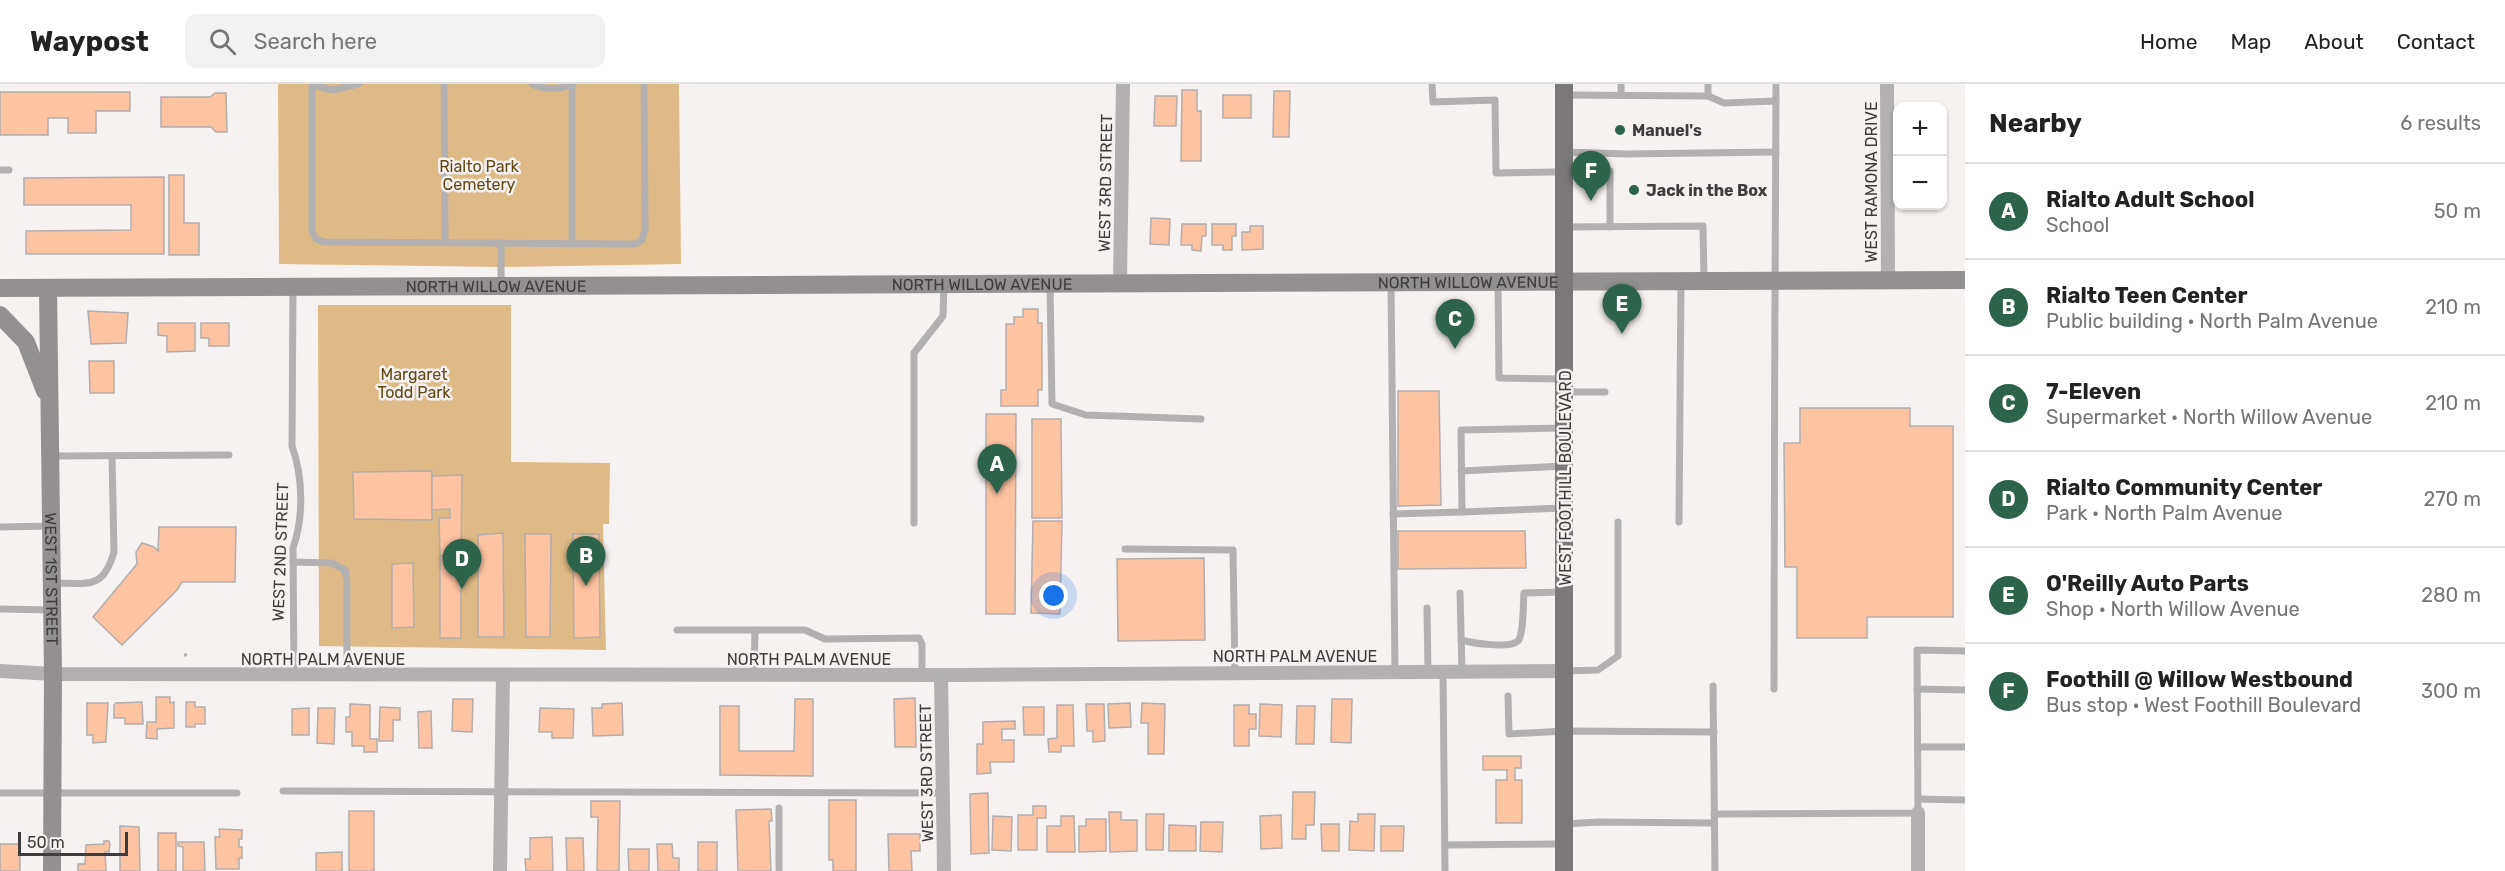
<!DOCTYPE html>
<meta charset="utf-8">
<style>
body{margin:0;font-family:Rubik,sans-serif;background:#f2f2f2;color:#222}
.controls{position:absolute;right:18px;top:18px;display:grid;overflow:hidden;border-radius:12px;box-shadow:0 2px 4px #0004}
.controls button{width:54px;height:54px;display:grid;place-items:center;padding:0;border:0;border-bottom:2px solid #e0e0e0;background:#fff;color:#222;font:30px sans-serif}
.scale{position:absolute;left:18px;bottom:15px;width:110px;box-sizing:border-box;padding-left:6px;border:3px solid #3e3c3c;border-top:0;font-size:16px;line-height:21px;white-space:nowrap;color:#3e3c3c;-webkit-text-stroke:4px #f7f2f2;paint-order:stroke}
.you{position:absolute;left:1054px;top:512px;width:21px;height:21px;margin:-15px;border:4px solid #fff;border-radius:50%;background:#1a73e8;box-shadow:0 0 0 9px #1a73e833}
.badge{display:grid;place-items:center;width:39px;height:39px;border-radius:50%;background:#2c634a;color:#fff;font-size:20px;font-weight:700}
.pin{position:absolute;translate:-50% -50px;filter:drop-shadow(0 2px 3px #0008)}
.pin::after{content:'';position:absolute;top:32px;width:21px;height:18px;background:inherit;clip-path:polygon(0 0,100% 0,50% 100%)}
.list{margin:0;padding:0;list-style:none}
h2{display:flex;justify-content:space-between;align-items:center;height:78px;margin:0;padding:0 24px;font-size:26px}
h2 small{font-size:20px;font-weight:400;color:#767676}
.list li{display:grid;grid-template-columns:39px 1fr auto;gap:18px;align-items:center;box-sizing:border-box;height:96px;padding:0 24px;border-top:2px solid #e0e0e0}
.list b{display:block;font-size:22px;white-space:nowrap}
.list p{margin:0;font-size:20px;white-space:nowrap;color:#767676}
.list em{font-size:20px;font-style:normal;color:#767676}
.icon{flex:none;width:33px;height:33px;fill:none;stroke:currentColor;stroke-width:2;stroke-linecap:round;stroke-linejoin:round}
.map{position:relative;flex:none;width:1965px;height:787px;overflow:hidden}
header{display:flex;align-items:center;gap:36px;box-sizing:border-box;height:84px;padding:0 30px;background:#fff;border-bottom:2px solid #e0e0e0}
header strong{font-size:28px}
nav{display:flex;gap:33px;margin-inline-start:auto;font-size:21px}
.search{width:420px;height:54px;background:#f2f2f2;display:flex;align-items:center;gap:15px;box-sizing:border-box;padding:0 21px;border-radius:12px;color:#767676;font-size:22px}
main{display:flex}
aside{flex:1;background:#fff}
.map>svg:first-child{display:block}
</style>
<header>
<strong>Waypost</strong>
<div class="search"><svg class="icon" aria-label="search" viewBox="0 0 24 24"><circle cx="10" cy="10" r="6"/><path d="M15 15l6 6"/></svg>Search here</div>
<nav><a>Home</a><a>Map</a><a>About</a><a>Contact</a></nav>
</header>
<main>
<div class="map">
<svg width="1965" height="787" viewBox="0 0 1965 787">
<rect width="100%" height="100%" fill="#f7f2f2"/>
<!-- green -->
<g fill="#debb86">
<polygon points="278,0 679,0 681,180 502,183 279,180"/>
<polygon points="318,221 511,221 511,378 610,379 609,440 603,440 606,566 319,562"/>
</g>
<!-- building -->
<g fill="#fec3a3" stroke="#b2aead" stroke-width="1.5">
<polygon points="1182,6 1197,6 1197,27 1201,27 1201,77 1181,77"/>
<polygon points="1274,7 1290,7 1289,53 1273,53"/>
<polygon points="0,8 130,8 130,27 96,27 96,49 68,49 68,34 48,34 48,51 0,51"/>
<polygon points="215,9 226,9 227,48 216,48 211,43 161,43 161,13 210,13"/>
<rect x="1223" y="11" width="28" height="23"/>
<polygon points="1155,12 1177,12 1176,42 1154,42"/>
<polygon points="169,91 184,91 184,139 199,139 199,171 169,171"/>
<polygon points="164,93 164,170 26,170 26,147 131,146 131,121 24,121 24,94"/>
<polygon points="1151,134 1170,135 1169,161 1150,160"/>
<polygon points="1182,140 1206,140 1206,152 1202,152 1201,167 1192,166 1192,161 1181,161"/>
<polygon points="1212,140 1236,140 1236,152 1232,152 1232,166 1223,166 1223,161 1212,161"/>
<polygon points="1250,142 1263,142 1263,165 1242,166 1242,148 1250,148"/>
<polygon points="1023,225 1038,225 1038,239 1042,239 1042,306 1038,306 1038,322 1001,322 1001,306 1006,306 1006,240 1014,240 1014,233 1023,233"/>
<polygon points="88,227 128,229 126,259 91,260"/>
<polygon points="158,239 195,239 195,267 167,268 167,252 158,251"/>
<polygon points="201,239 229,239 229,262 209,262 209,254 201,254"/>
<polygon points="89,277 114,277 114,309 90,309"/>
<polygon points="1398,307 1439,307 1441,421 1398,422"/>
<polygon points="1800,324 1910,324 1910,342 1953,342 1953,533 1867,533 1867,554 1797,554 1797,483 1785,483 1784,359 1800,359"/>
<polygon points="986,330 1016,330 1015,530 986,530"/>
<polygon points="1032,335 1061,335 1062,434 1032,434"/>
<polygon points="432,387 432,436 354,435 353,388"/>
<polygon points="462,391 461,471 440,472 439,434 450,434 450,425 432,426 432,392"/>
<polygon points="1033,437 1062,437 1060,530 1031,529"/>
<polygon points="159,443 236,443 235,498 182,498 177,506 122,561 93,533 137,480 136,468 142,459 154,463 158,467"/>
<polygon points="1398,447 1525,447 1526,484 1398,485"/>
<polygon points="503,449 504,553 478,553 478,451"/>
<polygon points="525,450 551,450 550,553 526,553"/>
<polygon points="573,450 599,450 600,553 574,554"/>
<polygon points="461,471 461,554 440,554 440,472"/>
<polygon points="1204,474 1205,556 1118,557 1117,475"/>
<polygon points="413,479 414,543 392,544 392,480"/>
<polygon points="156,613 170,613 170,619 174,618 174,644 157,645 157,655 146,654 147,638 156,638"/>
<polygon points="915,614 916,663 895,663 894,615"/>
<polygon points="453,615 473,615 472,648 452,647"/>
<polygon points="795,615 813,615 813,692 720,691 720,622 739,622 739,667 794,667"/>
<polygon points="1332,615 1352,615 1351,659 1331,658"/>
<polygon points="142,618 143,640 125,640 125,634 114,634 114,621 116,619"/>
<polygon points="186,618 195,618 195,623 205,623 205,640 195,640 195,643 186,643"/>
<polygon points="87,619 108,619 106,658 93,659 93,651 87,651"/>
<polygon points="622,619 623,651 593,652 592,624 602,624 602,620"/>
<polygon points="1130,619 1131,643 1109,644 1108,620"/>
<polygon points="1142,619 1165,620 1164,670 1148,670 1148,639 1141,639"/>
<polygon points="350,620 370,621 370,655 377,655 377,668 364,668 364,662 352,662 352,648 346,648 346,633 350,633"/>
<polygon points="1086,620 1104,620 1105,657 1093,658 1093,647 1087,647"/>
<polygon points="1260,620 1282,621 1281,653 1259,652"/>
<polygon points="1057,621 1073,621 1074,662 1061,662 1061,668 1049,668 1048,655 1057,654"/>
<polygon points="1234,621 1249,621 1249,630 1256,630 1256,645 1249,645 1249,662 1234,662"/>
<polygon points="1297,622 1315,622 1314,660 1296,660"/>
<polygon points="380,623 400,624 400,636 393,636 393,657 379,657"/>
<polygon points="1023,623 1044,623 1044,651 1024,651"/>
<polygon points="309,624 309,651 292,651 292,625"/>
<polygon points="318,624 335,624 334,660 317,659"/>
<polygon points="540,624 574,625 573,654 552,654 552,648 539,648"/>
<polygon points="431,627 432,664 419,664 418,628"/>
<polygon points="1015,637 1015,645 1002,645 1002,656 1014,656 1014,678 990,678 991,689 977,690 977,660 983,660 983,638"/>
<polygon points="1483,672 1521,672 1521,684 1515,684 1515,696 1522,696 1522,739 1496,739 1496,696 1507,696 1507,686 1483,686"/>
<polygon points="1293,708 1315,708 1314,741 1306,741 1306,755 1292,755"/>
<polygon points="988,709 989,769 971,770 970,710"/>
<polygon points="829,716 856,716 856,787 833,787 833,776 829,776"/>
<polygon points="591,717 620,717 619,787 597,787 598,733 591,733"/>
<polygon points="1033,722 1046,722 1046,734 1037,734 1037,766 1018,766 1018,731 1033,731"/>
<polygon points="771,725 772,737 769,737 771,787 738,787 736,726"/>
<rect x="349" y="727" width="25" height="60"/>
<polygon points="1109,728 1121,728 1121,736 1137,736 1137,767 1110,768"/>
<polygon points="1146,730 1164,730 1163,766 1146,766"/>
<polygon points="1358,730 1375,730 1374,767 1349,766 1350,737 1358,738"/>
<polygon points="1281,731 1282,764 1261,765 1260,732"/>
<polygon points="993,732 1012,733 1011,767 992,766"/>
<polygon points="1061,732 1074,732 1075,768 1047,768 1047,742 1061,742"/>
<polygon points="1086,735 1106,735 1106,767 1079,768 1079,742 1086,742"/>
<polygon points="1201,738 1223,738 1222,768 1200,767"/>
<polygon points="1321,740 1339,740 1339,767 1322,767"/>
<polygon points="1169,741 1196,742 1196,767 1169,767"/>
<polygon points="120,742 139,743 140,787 120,787"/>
<polygon points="1381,742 1404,742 1403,767 1381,767"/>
<polygon points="219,745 242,746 242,755 239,755 239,763 242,763 242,774 239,774 239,785 216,785 215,753 220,753"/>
<rect x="158" y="749" width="18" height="38"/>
<polygon points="888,750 920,750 920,767 911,767 912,787 889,787"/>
<polygon points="552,753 553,787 526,787 525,775 530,775 530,754"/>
<polygon points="566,754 583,754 584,787 567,787"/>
<polygon points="104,757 109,757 110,760 109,768 105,768 106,787 78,787 78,780 85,780 86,761 104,760"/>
<polygon points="178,758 204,758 205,787 183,787 183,763 178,762"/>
<rect x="698" y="758" width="19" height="29"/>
<rect x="0" y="760" width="20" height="27"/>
<polygon points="657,760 672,760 673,774 679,774 679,787 658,787"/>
<polygon points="628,765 649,765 649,787 629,787"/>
<polygon points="342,768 342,787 316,787 316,769"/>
</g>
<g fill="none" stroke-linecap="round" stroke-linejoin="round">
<!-- path -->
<g stroke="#b2aeae" stroke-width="3" stroke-dasharray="3 3" stroke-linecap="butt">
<polyline points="240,570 279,574"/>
<polyline points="184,571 190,571"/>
</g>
<!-- lane -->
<g stroke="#b2b0b1" stroke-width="7">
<polyline points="312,0 312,147 316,155 324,158 635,160 642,156 645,146 644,0"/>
<polyline points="444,0 445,158"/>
<path d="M 532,0 C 546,6 558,6 573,0"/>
<polyline points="1432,0 1433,18 1495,16 1496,89 1610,87 1610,143"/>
<polyline points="1621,0 1621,11"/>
<polyline points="313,1 333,6 358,0"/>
<polyline points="572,1 572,159"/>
<polyline points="1564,11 1708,12 1708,0"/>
<polyline points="1708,12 1724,19 1776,17"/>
<polyline points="1564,68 1626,70 1776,68"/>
<polyline points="0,86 9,86"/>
<polyline points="1564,143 1703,142 1704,196"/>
<polyline points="1391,199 1395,588"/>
<polyline points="1498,199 1499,294 1563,295"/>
<polyline points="501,201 501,159"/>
<polyline points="1050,202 1052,320 1086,331 1201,335"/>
<path d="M 293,203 L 292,362 C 303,393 304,433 293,464 L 294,591"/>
<polyline points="1565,308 1605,308"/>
<polyline points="1562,344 1461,346 1462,428 1564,424"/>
<polyline points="53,372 229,371"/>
<polyline points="1461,387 1564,382"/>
<polyline points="1393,430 1462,428"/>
<polyline points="1679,438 1681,197"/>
<polyline points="914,439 914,269 943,232 944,202"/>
<polyline points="0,443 51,442"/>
<polyline points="1125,465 1233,466 1235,589"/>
<polyline points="293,478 332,479 345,486 347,497 347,591"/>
<path d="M 54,499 C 89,499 103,506 114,468 L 112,372"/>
<polyline points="1460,509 1462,588"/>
<polyline points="1427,524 1428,588"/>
<polyline points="0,525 51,526"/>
<polyline points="677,546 805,546 825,555 919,554 922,560 922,591"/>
<path d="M 1461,556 C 1472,559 1510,565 1518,557 C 1524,550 1523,518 1524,509 L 1563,508"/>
<polyline points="1565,587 1598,586 1618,572 1618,438"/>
<polyline points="1443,588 1445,787"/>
<polyline points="754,591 755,546"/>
<polyline points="1713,602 1715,787"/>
<path d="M 1774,605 C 1773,403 1776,202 1776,0"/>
<polyline points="1917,605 1965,606"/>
<polyline points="1508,612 1509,650 1565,647 1714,648"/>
<polyline points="1918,663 1965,663"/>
<polyline points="283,707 942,709"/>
<polyline points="0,709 237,709"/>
<polyline points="1918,715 1965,716"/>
<polyline points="779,724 779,787"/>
<polyline points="1714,730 1918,729 1917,566 1965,567"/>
<polyline points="1565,740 1598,738 1714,739"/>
<polyline points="1445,761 1562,760"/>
</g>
<!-- street -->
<g stroke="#b2b0b1" stroke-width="14">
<polyline points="1887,0 1888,196"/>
<polyline points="1120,199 1123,0"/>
<polyline points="0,587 53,590 959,591 1565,587"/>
<polyline points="941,591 944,787"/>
<polyline points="1918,729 1918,787"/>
<polyline points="500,787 503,592"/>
</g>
<!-- secondary -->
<g stroke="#929090" stroke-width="18">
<path id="s1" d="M 0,204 L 1965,196"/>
<path id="s2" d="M 48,204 L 53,590 L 52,787"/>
<polyline points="0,231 26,258 45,307"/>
</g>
<!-- primary -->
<polyline stroke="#7b7879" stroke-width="18" points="1564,787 1564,0"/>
</g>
<!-- markers -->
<g fill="#2c634a" stroke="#f7f2f2" stroke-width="2">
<circle cx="1620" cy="46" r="6"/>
<circle cx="1634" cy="106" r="6"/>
</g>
<g text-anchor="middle" stroke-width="5" stroke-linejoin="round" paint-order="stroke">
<!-- poi labels -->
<g font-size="16" font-weight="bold" fill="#3e3c3c" stroke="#f7f2f2" text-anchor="start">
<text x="1632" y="52">Manuel's</text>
<text x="1646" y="112">Jack in the Box</text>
</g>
<!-- park labels -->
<g font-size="16" fill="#654712" stroke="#f7f2f2">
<text x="479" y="88">Rialto Park<tspan x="479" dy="18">Cemetery</tspan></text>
<text x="414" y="296">Margaret<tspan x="414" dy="18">Todd Park</tspan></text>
</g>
<!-- street labels -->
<g font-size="16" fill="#3e3c3c" stroke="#f7f2f2">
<text transform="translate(1871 98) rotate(-90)" y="6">WEST RAMONA DRIVE</text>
<text transform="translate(1105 99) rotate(-89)" y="6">WEST 3RD STREET</text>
<text dy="6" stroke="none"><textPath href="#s1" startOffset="1468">NORTH WILLOW AVENUE</textPath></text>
<text dy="6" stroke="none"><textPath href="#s1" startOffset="982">NORTH WILLOW AVENUE</textPath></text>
<text dy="6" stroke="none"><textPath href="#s1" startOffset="496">NORTH WILLOW AVENUE</textPath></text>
<text transform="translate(1565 394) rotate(-90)" y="6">WEST FOOTHILL BOULEVARD</text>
<text transform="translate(280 468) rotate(-88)" y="6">WEST 2ND STREET</text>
<text dy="6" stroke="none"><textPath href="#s2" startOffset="291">WEST 1ST STREET</textPath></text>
<text x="1295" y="578">NORTH PALM AVENUE</text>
<text x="323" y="581">NORTH PALM AVENUE</text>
<text x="809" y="581">NORTH PALM AVENUE</text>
<text transform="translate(926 689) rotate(-91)" y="6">WEST 3RD STREET</text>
</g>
</g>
</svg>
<div class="controls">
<button>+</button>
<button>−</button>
</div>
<div class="scale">50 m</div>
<div class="you"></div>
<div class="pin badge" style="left:997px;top:410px">A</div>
<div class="pin badge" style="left:586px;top:502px">B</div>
<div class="pin badge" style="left:1455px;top:265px">C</div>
<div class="pin badge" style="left:462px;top:505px">D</div>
<div class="pin badge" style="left:1622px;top:250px">E</div>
<div class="pin badge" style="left:1591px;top:117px">F</div>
</div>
<aside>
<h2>Nearby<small>6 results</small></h2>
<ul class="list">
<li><span class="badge">A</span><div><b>Rialto Adult School</b><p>School</p></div><em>50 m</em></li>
<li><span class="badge">B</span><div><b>Rialto Teen Center</b><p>Public building · North Palm Avenue</p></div><em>210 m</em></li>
<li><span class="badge">C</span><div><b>7-Eleven</b><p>Supermarket · North Willow Avenue</p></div><em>210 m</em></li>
<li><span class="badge">D</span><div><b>Rialto Community Center</b><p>Park · North Palm Avenue</p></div><em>270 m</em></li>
<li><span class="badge">E</span><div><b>O'Reilly Auto Parts</b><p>Shop · North Willow Avenue</p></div><em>280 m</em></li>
<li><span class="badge">F</span><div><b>Foothill @ Willow Westbound</b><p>Bus stop · West Foothill Boulevard</p></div><em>300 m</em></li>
</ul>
</aside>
</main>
